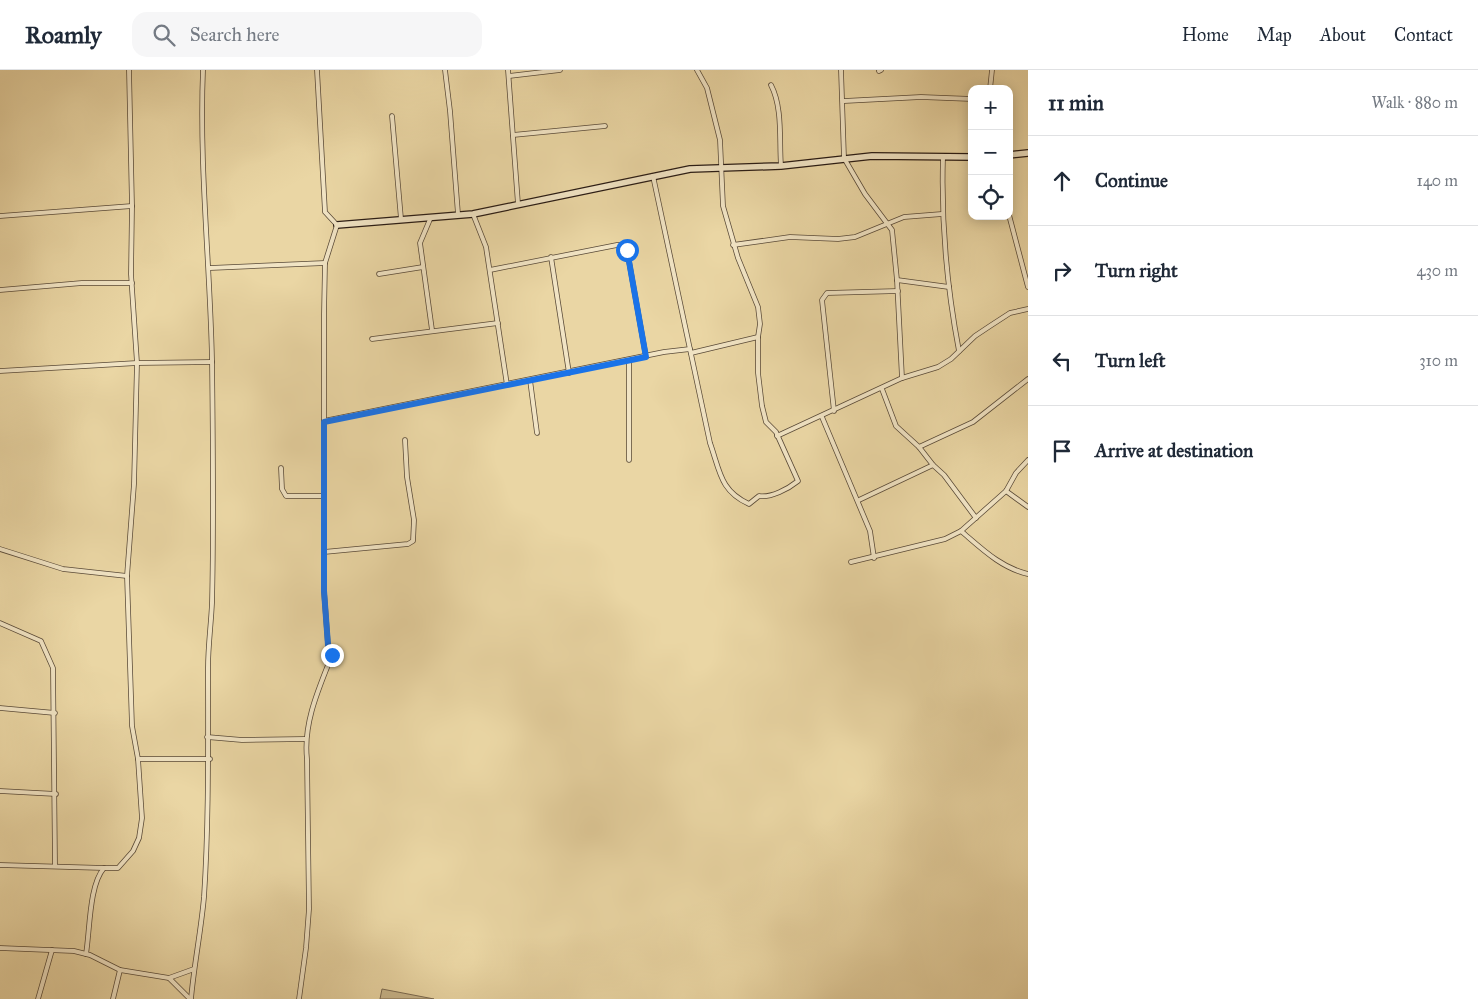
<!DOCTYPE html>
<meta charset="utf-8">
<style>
body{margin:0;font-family:"IM FELL Great Primer",serif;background:#f6f6f7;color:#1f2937}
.controls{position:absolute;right:15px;top:15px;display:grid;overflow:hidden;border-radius:10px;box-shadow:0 2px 12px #0003}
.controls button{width:45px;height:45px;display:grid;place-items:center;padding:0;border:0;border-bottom:1px solid #e0e1e3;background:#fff;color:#1f2937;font:25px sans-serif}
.stop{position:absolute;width:15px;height:15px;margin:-11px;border:4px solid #1a73e8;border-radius:50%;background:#fff}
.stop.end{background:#1a73e8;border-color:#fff;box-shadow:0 1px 5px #0008}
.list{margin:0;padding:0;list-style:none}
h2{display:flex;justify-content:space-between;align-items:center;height:65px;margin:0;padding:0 20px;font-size:21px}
h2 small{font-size:16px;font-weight:400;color:#747a83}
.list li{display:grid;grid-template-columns:32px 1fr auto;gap:15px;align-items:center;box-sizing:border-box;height:90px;padding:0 20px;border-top:1px solid #e0e1e3}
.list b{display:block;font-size:19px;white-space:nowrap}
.list em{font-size:16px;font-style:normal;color:#747a83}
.icon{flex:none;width:28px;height:28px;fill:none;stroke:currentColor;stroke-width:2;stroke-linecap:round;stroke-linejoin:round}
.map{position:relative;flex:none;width:1028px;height:929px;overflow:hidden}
header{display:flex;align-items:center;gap:30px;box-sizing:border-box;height:70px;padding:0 25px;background:#fff;border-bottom:1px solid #e0e1e3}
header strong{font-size:24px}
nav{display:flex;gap:28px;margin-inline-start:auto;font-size:18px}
.search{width:350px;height:45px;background:#f6f6f7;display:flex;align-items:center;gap:12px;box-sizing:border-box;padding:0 18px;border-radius:15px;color:#747a83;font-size:19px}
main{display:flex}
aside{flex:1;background:#fff}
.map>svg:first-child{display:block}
</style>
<header>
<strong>Roamly</strong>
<div class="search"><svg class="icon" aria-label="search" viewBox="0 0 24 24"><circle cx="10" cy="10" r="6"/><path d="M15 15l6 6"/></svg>Search here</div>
<nav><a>Home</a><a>Map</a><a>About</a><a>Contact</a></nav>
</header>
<main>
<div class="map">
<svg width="1028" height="929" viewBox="0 0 1028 929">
<rect width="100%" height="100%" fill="#ead6a4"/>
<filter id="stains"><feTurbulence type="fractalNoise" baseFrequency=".004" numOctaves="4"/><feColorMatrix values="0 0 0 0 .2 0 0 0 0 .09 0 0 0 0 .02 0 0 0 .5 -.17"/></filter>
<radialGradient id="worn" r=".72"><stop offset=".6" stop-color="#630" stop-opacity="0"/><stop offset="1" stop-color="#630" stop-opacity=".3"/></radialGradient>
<!-- green -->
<polygon fill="#c9b68c" stroke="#796850" points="382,919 434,929 380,929"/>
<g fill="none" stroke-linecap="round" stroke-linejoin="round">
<!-- street casing -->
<g stroke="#594a38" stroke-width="5.5">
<g id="street">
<polyline points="445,0 450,41 458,144"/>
<polyline points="508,0 518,134"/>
<polyline points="841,0 844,88 865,124 892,160 897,210 902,308"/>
<polyline points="879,1 881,0"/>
<polyline points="509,6 560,0"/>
<path d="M 771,15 C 783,38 779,70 781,96"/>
<polyline points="990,19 992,0"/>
<polyline points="844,31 921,27 972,29"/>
<polyline points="392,46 401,149"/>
<polyline points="513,65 605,56"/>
<path d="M 943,87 C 941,152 947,218 959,281"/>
<path d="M 653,106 L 710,373 C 720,401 720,421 749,434 L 759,426 C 771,428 788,419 798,411 L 776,362 L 766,352 L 762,336 L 758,303 L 758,267 L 760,254 L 758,237 L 738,188 L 723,136 L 720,70 L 707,18 L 697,0"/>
<polyline points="473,144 486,177 507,315"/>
<polyline points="1009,145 1028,217"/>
<polyline points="0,146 132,136"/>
<polyline points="431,147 420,173 432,260"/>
<polyline points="733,175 790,167 838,169 855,167 904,147 942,144"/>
<polyline points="551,187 569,303"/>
<polyline points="210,198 325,193"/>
<polyline points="490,200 617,175 623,175 627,180 646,287"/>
<polyline points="379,204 423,197"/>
<polyline points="897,210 949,217"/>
<polyline points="0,220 82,213 132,213"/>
<polyline points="372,269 498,253"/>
<polyline points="691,283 758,267"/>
<polyline points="629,291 629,390"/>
<polyline points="0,301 137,293 212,292"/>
<polyline points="530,310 537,363"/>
<polyline points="882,319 896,356 919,377 933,395 944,405 976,448"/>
<polyline points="834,341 822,230 827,223 898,221"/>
<polyline points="822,347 870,461 874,488"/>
<polyline points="324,351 664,282 690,279"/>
<polyline points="777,366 902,308 938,297 951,289 975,266 990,256 1010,243 1028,239"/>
<polyline points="919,377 973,352 1028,309"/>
<polyline points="281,398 282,419 286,426 324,426"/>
<polyline points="1006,421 1028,437"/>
<polyline points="859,430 933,395"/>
<path d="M 961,461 C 981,478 1001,498 1028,504"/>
<polyline points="0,479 63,499 127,506"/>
<polyline points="324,482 408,474 413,471 414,450 407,407 405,370"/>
<polyline points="851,492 945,469 961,461 1006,421 1016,403 1028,390"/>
<polyline points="0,553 41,571 53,598 55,795"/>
<polyline points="0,638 55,643"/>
<polyline points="207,667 242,670 305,669"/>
<polyline points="138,689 210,689"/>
<polyline points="0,721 56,724"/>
<polyline points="0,795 104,798"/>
<polyline points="0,878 74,881 90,885 120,900 169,908 194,899"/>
<path d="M 86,884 C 90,860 89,815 104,798 L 118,798 L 133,781 L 139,768 L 142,748 L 138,689 L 132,656 L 127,506 L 134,414 L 137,293 L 131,204 L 132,136 L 129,0"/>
<polyline points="169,908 190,929"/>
<polyline points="38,929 52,880"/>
<polyline points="113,929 120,900"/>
<path d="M 191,929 C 194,895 201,861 204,827 C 209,751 208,674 208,598 C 208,576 211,555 212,533 C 214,452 213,370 212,290 C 210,193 199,96 203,0"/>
<path d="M 299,929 L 306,878 L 309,839 L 307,689 C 303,653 319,618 332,585 L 328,575 L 324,521 L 324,244 L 325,193 L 337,155 L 325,142 L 317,0"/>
</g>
</g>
<!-- secondary casing -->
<g stroke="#291b14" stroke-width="8">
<g id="secondary">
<polyline points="1009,85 1028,83"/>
<polyline points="337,155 473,144 690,99 781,96 872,86 972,87"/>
</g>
</g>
<!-- street -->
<use href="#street" stroke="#f1e4c4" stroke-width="4"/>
<!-- secondary -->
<use href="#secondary" stroke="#f1e4c4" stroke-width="5.5"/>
</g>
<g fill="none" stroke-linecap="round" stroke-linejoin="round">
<!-- route -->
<polyline stroke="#1a73e8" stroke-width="6" points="332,585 328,575 324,521 324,352 646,287 627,180"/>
</g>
<rect width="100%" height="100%" filter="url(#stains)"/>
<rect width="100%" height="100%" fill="url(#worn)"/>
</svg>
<div class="controls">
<button>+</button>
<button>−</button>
<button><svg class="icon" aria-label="locate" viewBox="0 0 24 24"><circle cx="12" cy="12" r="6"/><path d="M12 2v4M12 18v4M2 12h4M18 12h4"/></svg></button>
</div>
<div class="stop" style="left:627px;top:180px"></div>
<div class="stop end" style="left:332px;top:585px"></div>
</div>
<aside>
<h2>11 min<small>Walk · 880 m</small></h2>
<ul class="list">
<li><svg class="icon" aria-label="ahead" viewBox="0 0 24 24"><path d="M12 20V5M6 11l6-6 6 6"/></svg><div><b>Continue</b></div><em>140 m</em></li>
<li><svg class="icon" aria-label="right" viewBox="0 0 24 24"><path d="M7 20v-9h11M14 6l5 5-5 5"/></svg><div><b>Turn right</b></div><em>430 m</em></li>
<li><svg class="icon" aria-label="left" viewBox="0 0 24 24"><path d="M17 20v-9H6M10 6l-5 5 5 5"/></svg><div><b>Turn left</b></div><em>310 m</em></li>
<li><svg class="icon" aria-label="arrive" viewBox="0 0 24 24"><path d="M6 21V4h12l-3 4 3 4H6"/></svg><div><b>Arrive at destination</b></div></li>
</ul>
</aside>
</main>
